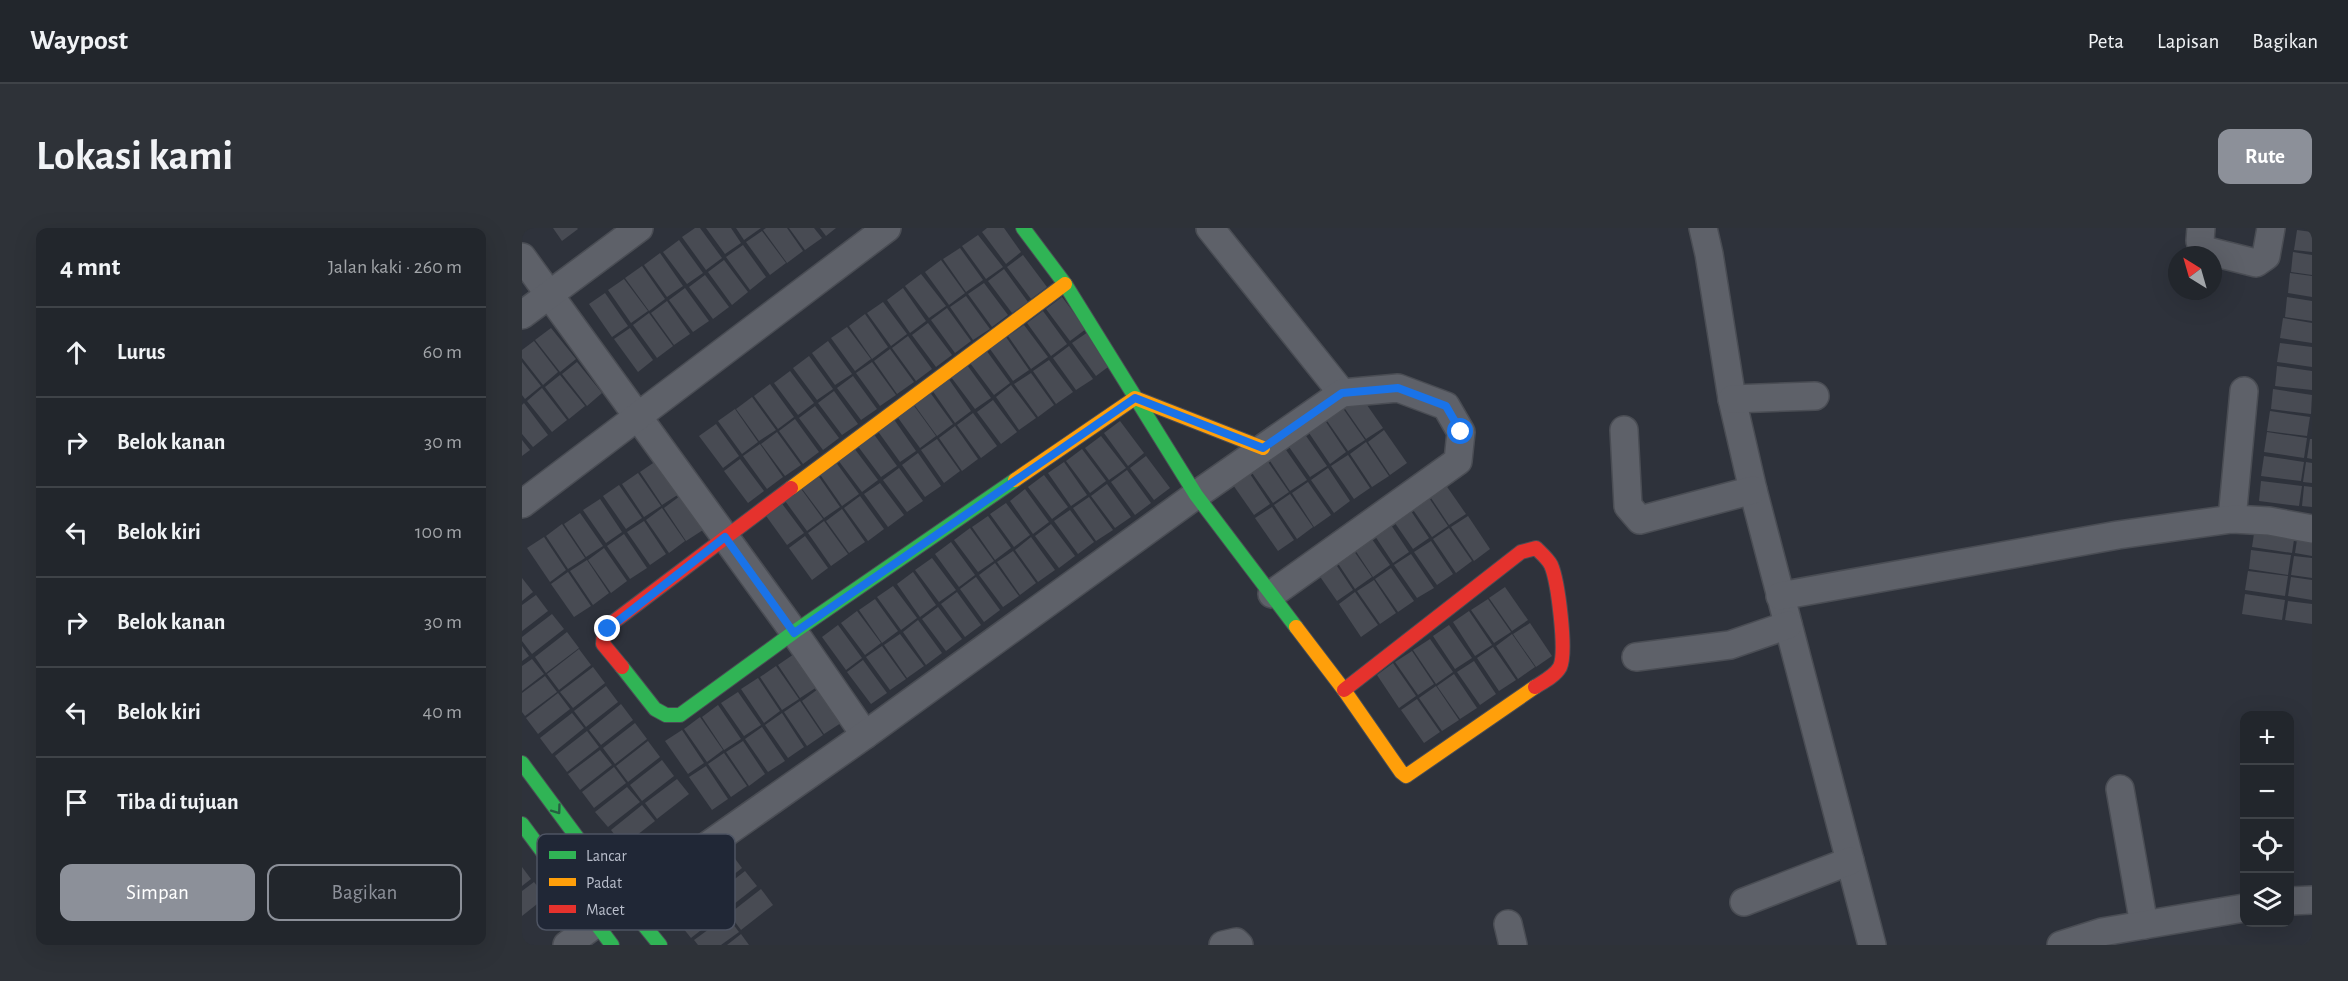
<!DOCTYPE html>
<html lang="id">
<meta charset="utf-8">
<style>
body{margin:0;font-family:"Alegreya Sans",sans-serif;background:#2e3238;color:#f1f3f6}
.controls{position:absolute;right:18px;bottom:18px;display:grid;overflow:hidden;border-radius:12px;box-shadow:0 6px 24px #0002}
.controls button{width:54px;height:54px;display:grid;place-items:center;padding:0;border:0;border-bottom:2px solid #3f4348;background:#22262c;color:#f1f3f6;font:30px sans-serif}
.compass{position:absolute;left:1646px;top:18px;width:54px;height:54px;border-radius:50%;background:#22262c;box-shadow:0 6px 24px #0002;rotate:323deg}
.stop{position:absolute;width:18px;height:18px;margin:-14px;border:4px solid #1a73e8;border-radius:50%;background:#fff}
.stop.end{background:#1a73e8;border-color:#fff;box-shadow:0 2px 6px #0008}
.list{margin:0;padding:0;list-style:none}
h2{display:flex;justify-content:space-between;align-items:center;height:78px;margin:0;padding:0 24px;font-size:26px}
h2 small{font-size:20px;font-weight:400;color:#a2a5a9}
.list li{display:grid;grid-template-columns:39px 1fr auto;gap:18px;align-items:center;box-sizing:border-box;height:90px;padding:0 24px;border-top:2px solid #3f4348}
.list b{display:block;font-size:22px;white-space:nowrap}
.list em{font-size:20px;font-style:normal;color:#a2a5a9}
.actions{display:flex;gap:12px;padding:18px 24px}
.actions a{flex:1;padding:14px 0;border:2px solid #8c9099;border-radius:12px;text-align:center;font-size:21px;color:#8c9099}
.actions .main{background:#8c9099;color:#fff}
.icon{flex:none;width:33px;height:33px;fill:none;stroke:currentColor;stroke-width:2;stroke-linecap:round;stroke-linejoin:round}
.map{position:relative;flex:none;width:1790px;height:717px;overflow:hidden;border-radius:12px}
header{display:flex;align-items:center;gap:36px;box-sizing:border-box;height:84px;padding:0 30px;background:#22262c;border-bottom:2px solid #3f4348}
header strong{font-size:28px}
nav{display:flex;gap:33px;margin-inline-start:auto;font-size:21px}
.intro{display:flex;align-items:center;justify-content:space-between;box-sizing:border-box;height:144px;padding:0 36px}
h1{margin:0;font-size:42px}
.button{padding:15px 27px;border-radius:12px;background:#8c9099;color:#fff;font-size:21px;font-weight:700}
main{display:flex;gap:36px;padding:0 36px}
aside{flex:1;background:#22262c;border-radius:12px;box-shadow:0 6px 24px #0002}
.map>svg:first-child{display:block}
</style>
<header>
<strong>Waypost</strong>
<nav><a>Peta</a><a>Lapisan</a><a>Bagikan</a></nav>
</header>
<div class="intro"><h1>Lokasi kami</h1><a class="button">Rute</a></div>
<main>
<aside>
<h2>4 mnt<small>Jalan kaki · 260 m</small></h2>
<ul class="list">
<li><svg class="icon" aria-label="ahead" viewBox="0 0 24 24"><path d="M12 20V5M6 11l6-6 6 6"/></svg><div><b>Lurus</b></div><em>60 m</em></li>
<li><svg class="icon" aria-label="right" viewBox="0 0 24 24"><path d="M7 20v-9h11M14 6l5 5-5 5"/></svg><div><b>Belok kanan</b></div><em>30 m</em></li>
<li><svg class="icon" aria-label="left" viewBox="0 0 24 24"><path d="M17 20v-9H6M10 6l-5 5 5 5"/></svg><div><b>Belok kiri</b></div><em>100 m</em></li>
<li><svg class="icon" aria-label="right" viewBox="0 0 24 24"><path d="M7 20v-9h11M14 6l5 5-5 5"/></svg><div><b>Belok kanan</b></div><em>30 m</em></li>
<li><svg class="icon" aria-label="left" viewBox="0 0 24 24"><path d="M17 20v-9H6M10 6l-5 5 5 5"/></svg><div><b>Belok kiri</b></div><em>40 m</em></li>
<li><svg class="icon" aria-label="arrive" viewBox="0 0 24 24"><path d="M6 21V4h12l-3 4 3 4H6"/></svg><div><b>Tiba di tujuan</b></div></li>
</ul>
<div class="actions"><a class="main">Simpan</a><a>Bagikan</a></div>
</aside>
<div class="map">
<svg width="1790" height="717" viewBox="0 0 1790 717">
<rect width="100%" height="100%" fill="#2e323b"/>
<!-- building -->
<g fill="#484b53">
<polygon points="31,0 55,0 56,1 40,13"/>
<polygon points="173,0 178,0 200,30 184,42 160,9"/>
<polygon points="184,0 209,0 219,15 203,26"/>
<polygon points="214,0 239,0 222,12"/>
<polygon points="244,0 265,0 281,23 265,35 241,2"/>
<polygon points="267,0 292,0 300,10 283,22"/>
<polygon points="298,0 314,0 304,8"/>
<polygon points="465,0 482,0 499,24 484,36 460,4"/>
<polygon points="1775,2 1790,4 1790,24 1772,22"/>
<polygon points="240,3 264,35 248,47 224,14"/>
<polygon points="456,7 481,39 464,51 440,18"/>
<polygon points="157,12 181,45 165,56 141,24"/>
<polygon points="221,17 244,49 228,62 204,29"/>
<polygon points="438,20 461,52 444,64 421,31"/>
<polygon points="1771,24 1790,27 1790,47 1769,44"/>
<polygon points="138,25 161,58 145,69 122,37"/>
<polygon points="501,27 525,59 509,71 485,39"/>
<polygon points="202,32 226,64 210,77 186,44"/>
<polygon points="419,32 443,65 427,77 403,44"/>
<polygon points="120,38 143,71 127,83 103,50"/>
<polygon points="482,41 506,74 490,85 466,53"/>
<polygon points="1768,45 1790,48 1790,69 1766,65"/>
<polygon points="399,46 424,78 407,90 383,58"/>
<polygon points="183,47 207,79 191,91 167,59"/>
<polygon points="102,51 126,83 109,95 86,62"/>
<polygon points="462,55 486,87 470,99 446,66"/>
<polygon points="163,60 187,93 171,104 147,72"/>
<polygon points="381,60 404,93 388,105 365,72"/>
<polygon points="83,65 106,98 90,109 67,76"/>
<polygon points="444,68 468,101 451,112 428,79"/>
<polygon points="540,69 564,101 548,113 524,81"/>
<polygon points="1765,69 1790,73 1790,93 1763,89"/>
<polygon points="145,73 168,106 152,117 129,85"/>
<polygon points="361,74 385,106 369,118 345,85"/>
<polygon points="425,80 449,113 433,125 409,92"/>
<polygon points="521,83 545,116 529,128 505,95"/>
<polygon points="127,85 151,118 135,130 111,97"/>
<polygon points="343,86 366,119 350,131 327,98"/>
<polygon points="1761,90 1790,95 1790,115 1758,110"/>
<polygon points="406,95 430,127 414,139 390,107"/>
<polygon points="502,97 526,129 509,141 486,108"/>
<polygon points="325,99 349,131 333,143 309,110"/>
<polygon points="29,100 54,131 38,144 13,112"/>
<polygon points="108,100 131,132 116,144 92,111"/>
<polygon points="566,104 590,136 574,148 550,115"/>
<polygon points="386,108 410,141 394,153 370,120"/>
<polygon points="484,109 507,142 491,153 468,121"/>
<polygon points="12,113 36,144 21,157 0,130 0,122"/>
<polygon points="306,113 330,146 313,157 290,125"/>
<polygon points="1758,115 1790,119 1790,139 1755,134"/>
<polygon points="547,118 571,151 554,162 531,130"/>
<polygon points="368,121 392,154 375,166 352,133"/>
<polygon points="464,122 488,155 472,167 448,135"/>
<polygon points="287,128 311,161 295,172 271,140"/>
<polygon points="527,132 551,164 534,176 511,143"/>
<polygon points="0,134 19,158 3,171 0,167"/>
<polygon points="55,134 80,165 65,178 40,146"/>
<polygon points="350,134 374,167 358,178 334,145"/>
<polygon points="445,137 469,170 453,181 429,149"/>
<polygon points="1755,138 1790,143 1790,162 1753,158"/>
<polygon points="268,143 292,175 276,187 252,155"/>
<polygon points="509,145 532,177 516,189 492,156"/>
<polygon points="38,147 63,178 47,191 23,159"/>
<polygon points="331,148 355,181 339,192 315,160"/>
<polygon points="426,150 449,183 433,195 410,162"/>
<polygon points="248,156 272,189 256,201 232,168"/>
<polygon points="489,157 514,190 497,202 474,169"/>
<polygon points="20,160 45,192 30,204 5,173"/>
<polygon points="1751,161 1790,167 1789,186 1749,181"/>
<polygon points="312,163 336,196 320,207 296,175"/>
<polygon points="407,163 431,196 415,208 391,175"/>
<polygon points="838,167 861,200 844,211 821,178"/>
<polygon points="230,169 254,202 237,213 214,181"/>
<polygon points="471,172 495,204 479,216 455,184"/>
<polygon points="2,175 26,207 11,219 0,206 0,177"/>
<polygon points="390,175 414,208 398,220 374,187"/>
<polygon points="293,178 317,210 301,222 277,190"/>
<polygon points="820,179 843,212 826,223 803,190"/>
<polygon points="213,181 236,214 220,226 196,193"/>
<polygon points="1748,183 1788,189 1785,208 1745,203"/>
<polygon points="451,185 475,218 459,230 435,197"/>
<polygon points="371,190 394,223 378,234 355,202"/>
<polygon points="273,191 297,224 281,236 257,203"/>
<polygon points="802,191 824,224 808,236 785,202"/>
<polygon points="598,193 622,225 606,238 582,205"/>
<polygon points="194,196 217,228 201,240 177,208"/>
<polygon points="433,198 456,231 440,243 417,210"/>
<polygon points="862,202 885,235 868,247 846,214"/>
<polygon points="255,204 279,237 263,248 239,216"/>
<polygon points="1745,204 1785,210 1782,230 1742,224"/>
<polygon points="351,205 375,238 359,249 335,217"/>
<polygon points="782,205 805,238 788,249 765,216"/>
<polygon points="579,208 604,240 587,252 563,220"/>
<polygon points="415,211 438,243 422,255 399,222"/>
<polygon points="1788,211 1790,211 1790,231 1785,230"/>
<polygon points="0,212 8,222 0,228"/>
<polygon points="844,214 867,248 850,259 828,226"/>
<polygon points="238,216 261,249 245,261 221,228"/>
<polygon points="762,219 785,252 768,263 746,230"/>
<polygon points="332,220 356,252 340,264 316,232"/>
<polygon points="560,221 584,253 568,265 544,233"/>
<polygon points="396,225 419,258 403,269 380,237"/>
<polygon points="826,227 848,260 832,271 809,238"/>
<polygon points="624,228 648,260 632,272 608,240"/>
<polygon points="1742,228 1782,234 1779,253 1739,248"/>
<polygon points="218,231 242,263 226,275 202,243"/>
<polygon points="744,231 767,264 751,275 728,242"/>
<polygon points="134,233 157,266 140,277 118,244"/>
<polygon points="313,233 337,266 320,278 297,245"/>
<polygon points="542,234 565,267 549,278 526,245"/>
<polygon points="1784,234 1790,235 1790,255 1781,254"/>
<polygon points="377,240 401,273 385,284 361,252"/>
<polygon points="806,240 828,273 812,285 789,252"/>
<polygon points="605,242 629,275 613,287 589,254"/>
<polygon points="726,243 748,276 732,287 709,254"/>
<polygon points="116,245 139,278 122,289 100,256"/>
<polygon points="295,246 318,279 302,290 278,258"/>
<polygon points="522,247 546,279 530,291 506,259"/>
<polygon points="921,253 944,286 927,297 905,264"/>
<polygon points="1739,253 1780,258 1777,278 1737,273"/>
<polygon points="786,254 809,287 792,299 770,265"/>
<polygon points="358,255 382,287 366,299 342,266"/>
<polygon points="585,256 609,289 593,300 569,268"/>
<polygon points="97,257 120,290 104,301 81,268"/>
<polygon points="277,258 301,291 285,303 261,270"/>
<polygon points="1782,258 1790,259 1790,279 1780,278"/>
<polygon points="503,261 527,294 511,306 488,273"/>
<polygon points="903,264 926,298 910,309 887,276"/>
<polygon points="768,266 791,299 775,311 752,277"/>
<polygon points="158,268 181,302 164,313 142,280"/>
<polygon points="338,268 362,301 346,313 322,280"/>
<polygon points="567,269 591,302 574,313 551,280"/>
<polygon points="78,271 100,304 84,315 61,282"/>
<polygon points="258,273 282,305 265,317 242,285"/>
<polygon points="484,275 508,307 492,319 468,286"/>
<polygon points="885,277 907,310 891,321 868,288"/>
<polygon points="750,279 772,312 756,323 733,290"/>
<polygon points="140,280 163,313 147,325 124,292"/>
<polygon points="320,281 343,314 327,325 304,293"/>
<polygon points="548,282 572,314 556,326 532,293"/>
<polygon points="58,285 81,318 64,329 42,296"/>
<polygon points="466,288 489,320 473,332 450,299"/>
<polygon points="946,288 968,321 952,333 929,299"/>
<polygon points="865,291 887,324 871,335 849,302"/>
<polygon points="122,293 144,326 128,337 105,304"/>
<polygon points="302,293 326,326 309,338 286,305"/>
<polygon points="40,296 63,330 46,341 24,308"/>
<polygon points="529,296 553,328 537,340 513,308"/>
<polygon points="1733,299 1773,305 1770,325 1730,319"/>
<polygon points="448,300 472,333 456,344 432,312"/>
<polygon points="927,300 950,333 934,345 911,311"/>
<polygon points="845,304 868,337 851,349 829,316"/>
<polygon points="1776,305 1790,307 1790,328 1773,325"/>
<polygon points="102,306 125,340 108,351 85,318"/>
<polygon points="283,308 306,340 290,352 267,320"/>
<polygon points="22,309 44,342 28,354 5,320"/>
<polygon points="509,309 533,342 516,354 493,322"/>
<polygon points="909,313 931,346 915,357 892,324"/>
<polygon points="429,314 453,347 437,359 413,326"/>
<polygon points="827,316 850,349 833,361 811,328"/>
<polygon points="82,320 105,353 89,365 66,332"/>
<polygon points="1729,322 1769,327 1766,347 1727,341"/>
<polygon points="491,323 514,355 498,367 475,334"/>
<polygon points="889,326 912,360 895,370 872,337"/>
<polygon points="1772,328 1790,330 1790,350 1769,347"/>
<polygon points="809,329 831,362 815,373 792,340"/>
<polygon points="410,330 434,362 417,374 393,342"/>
<polygon points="65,332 87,365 71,377 48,343"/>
<polygon points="473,335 497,368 481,379 457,347"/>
<polygon points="869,340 892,373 876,384 853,351"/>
<polygon points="1726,343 1766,348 1763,368 1723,362"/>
<polygon points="46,344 69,378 52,389 29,356"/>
<polygon points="391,344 414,377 398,389 375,356"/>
<polygon points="454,349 478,382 462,394 438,361"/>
<polygon points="1769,349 1790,352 1790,372 1766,368"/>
<polygon points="0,350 11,364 0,373"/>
<polygon points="852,352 874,385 858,396 835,363"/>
<polygon points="371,358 395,390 379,402 355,369"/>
<polygon points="983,359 1006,392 990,403 967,370"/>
<polygon points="435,364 459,397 443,409 419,376"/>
<polygon points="833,364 856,397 839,409 817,376"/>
<polygon points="1723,366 1763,372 1760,392 1720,386"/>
<polygon points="14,367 26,383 0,403 0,377"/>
<polygon points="353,371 376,403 360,415 337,382"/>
<polygon points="966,371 989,404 972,415 949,382"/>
<polygon points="1766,373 1790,376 1790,396 1763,392"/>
<polygon points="416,379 440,411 424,423 400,391"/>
<polygon points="335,383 359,415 343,427 319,395"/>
<polygon points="947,383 970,417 953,428 931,394"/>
<polygon points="30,386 42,401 10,426 0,413 0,409"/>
<polygon points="396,392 420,425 404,437 381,404"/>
<polygon points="1008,395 1030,428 1014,439 991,406"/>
<polygon points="316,397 340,430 324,442 300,409"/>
<polygon points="927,397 950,430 933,441 911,408"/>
<polygon points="45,404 57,420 24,445 13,429"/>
<polygon points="378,406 402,438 385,450 362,417"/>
<polygon points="990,406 1013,439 996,451 974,418"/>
<polygon points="908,411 931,444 914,456 891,422"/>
<polygon points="0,418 7,428 0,433"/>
<polygon points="360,418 384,451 368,462 344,429"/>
<polygon points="971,419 994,452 977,463 955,430"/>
<polygon points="57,421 69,437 37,462 25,446"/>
<polygon points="890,423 912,456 896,467 873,434"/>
<polygon points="272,426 295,459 278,470 256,437"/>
<polygon points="10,431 22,446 0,463 0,438"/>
<polygon points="341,432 365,465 349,476 325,444"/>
<polygon points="952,433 974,466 958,477 935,444"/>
<polygon points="871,435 894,468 877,480 855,447"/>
<polygon points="254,438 277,471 260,482 238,449"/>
<polygon points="71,439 83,455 51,480 38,464"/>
<polygon points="932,446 955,480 938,491 915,458"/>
<polygon points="23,448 35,464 3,488 0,484 0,465"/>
<polygon points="236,450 258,483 242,495 219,461"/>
<polygon points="84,458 96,474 64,499 52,483"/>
<polygon points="914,458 937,492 920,503 897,470"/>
<polygon points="296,461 319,495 302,506 280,473"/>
<polygon points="216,464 239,497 222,508 199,475"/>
<polygon points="36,465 48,481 16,506 4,490"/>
<polygon points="895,471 918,504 902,515 879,482"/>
<polygon points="278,473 301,507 285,518 262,484"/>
<polygon points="99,476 111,492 79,517 67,502"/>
<polygon points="196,477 219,511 202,522 180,489"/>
<polygon points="50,485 62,500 30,526 18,510"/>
<polygon points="260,485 282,519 266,530 243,497"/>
<polygon points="178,489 201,522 185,534 162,501"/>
<polygon points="113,495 125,511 93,536 81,520"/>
<polygon points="240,499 263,533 246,544 223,511"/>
<polygon points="160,502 182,535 166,546 143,513"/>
<polygon points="65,503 77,519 45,544 33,528"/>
<polygon points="126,513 138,529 106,554 94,538"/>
<polygon points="221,513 243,546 227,558 204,524"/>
<polygon points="78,522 90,537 58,562 46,546"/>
<polygon points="202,525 225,558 209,569 186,536"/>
<polygon points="140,532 152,548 120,573 108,557"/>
<polygon points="184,538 206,571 190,582 167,549"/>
<polygon points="92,539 104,555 72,580 60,564"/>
<polygon points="155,551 167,566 135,591 123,575"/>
<polygon points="105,559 118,574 86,599 73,584"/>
<polygon points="120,577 133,593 101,618 89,602"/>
<polygon points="208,624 220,640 188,665 176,649"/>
<polygon points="0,639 9,651 0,658"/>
<polygon points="223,643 235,658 203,683 191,668"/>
<polygon points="12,654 24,669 0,688 0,663"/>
<polygon points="239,661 251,677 219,702 207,686"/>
<polygon points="189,669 201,685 169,710 157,695"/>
<polygon points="205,688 217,704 199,717 176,717 172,712"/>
<polygon points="219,706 227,717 205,717"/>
</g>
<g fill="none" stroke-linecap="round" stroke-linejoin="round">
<!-- street casing -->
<g stroke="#4a4d54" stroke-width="30">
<g id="street">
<polyline points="688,0 820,165"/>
<polyline points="1181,0 1187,26 1210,171 1231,262 1350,717"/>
<polyline points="1679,0 1678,13 1682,22 1734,35 1744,28 1749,0"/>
<polyline points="0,29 272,404 343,507"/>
<polyline points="0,87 117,0"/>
<polyline points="1210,171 1293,168"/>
<polyline points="1102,202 1106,278 1118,292 1231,262"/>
<polyline points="0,276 365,0"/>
<polyline points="1710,291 1722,163"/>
<polyline points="1258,368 1596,307 1710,291 1747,293 1790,301"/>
<polyline points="1114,429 1208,417 1266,397"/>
<polyline points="1598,561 1622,697"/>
<polyline points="128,658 343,507 674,267 820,165 876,160 924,178 939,204 936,233 750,366"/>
<polyline points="1768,673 1790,672"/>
<polyline points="1222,674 1328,633"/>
<polyline points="986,696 991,717"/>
<polyline points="45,717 103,674"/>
<polyline points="701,717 714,714 717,717"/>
<polyline points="1539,717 1580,704 1722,680"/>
</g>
</g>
<!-- fast casing -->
<g stroke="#4a4d54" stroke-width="16">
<g id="fast">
<polyline points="501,0 543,56 674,267 774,399"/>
<polyline points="100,439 133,481 144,487 158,487 272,404 493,252"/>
<polyline points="0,535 103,674 138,717"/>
<polyline points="0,596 90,717"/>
</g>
</g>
<!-- slow casing -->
<g stroke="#4a4d54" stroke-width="16">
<g id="slow">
<polyline points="493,252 613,170 741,220"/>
<polyline points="269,260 543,56"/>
<polyline points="774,399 822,462 879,544 884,548 1013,459"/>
</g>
</g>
<!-- jam casing -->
<g stroke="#4a4d54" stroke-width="16">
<g id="jam">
<polyline points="100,439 81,416 82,405 90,395 269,260"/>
<path d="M 822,462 L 999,324 L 1014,320 C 1019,325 1026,331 1029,337 C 1036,353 1045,424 1038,439 C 1033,448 1021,454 1013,459"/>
</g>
</g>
<!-- street -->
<use href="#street" stroke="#5e6169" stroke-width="27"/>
<!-- fast -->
<use href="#fast" stroke="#30b455" stroke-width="14"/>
<!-- slow -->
<use href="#slow" stroke="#ff9f0a" stroke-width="14"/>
<!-- jam -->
<use href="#jam" stroke="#e5322d" stroke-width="14"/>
</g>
<!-- one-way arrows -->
<defs><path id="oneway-chevron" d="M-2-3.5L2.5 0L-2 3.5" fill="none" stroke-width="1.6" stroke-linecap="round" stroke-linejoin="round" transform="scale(1.5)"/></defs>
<use stroke="#265f42" href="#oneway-chevron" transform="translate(35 582) rotate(54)"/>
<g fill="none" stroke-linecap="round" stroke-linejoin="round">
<!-- route -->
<polyline stroke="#1a73e8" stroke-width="8" points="86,401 203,309 272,405 613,170 741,220 820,165 876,160 924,178 939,204"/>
</g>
<!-- legend -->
<rect x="15" y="606" width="198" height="96" rx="9" fill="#202736" stroke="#4e5463" stroke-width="1.5"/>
<rect x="27" y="623" width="27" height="8" fill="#30b455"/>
<rect x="27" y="650" width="27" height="8" fill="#ff9f0a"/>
<rect x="27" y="677" width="27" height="8" fill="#e5322d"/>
<g font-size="16" fill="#b9becb">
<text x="64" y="633">Lancar</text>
<text x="64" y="660">Padat</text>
<text x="64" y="687">Macet</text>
</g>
</svg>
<div class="controls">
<button>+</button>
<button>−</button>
<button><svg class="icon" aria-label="locate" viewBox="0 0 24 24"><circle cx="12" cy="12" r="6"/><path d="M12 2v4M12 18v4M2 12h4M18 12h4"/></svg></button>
<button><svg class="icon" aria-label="layers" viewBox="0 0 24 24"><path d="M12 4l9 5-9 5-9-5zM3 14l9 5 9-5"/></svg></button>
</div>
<svg class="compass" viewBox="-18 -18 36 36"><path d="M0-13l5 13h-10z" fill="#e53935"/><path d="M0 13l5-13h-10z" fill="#a2a5a9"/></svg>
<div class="stop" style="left:939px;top:204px"></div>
<div class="stop end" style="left:86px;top:401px"></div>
</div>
</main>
